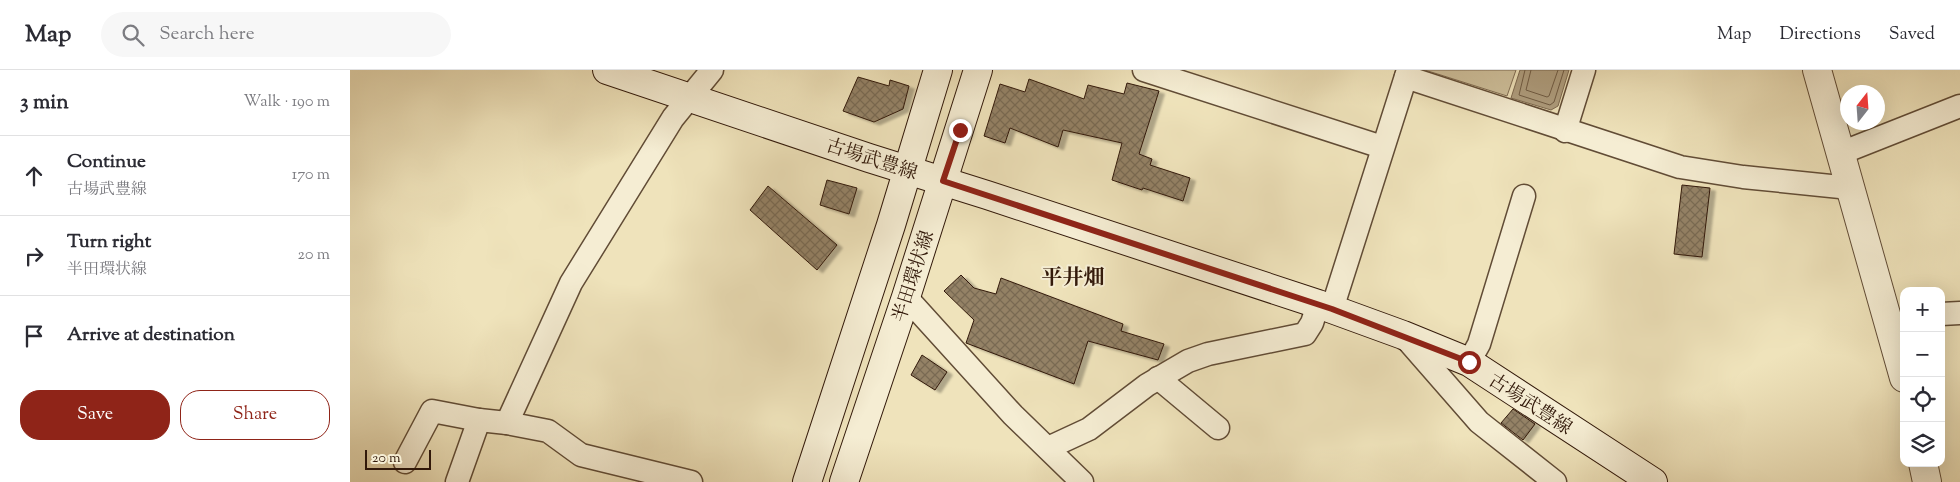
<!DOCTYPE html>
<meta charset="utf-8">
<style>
body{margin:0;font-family:"Sorts Mill Goudy","Noto Serif JP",serif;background:#f7f7f7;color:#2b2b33}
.controls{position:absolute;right:15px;bottom:15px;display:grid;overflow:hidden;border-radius:10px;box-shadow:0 5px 20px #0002}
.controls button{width:45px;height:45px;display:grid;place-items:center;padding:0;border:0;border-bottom:1px solid #e1e1e2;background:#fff;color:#2b2b33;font:25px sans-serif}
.compass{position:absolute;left:1490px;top:15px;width:45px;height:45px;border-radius:50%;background:#fff;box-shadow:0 5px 20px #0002;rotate:17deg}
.scale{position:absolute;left:15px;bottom:12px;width:66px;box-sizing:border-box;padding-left:5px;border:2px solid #32190a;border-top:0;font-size:14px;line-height:18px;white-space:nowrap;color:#32190a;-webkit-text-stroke:4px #f5edd3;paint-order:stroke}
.stop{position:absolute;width:15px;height:15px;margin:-11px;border:4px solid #8f2418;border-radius:50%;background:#fff}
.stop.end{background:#8f2418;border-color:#fff;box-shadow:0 1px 5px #0008}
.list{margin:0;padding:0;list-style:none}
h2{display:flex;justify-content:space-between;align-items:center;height:65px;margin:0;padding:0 20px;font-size:21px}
h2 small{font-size:16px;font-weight:400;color:#7c7c81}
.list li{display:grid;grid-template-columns:32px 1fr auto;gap:15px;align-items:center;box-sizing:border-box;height:80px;padding:0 20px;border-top:1px solid #e1e1e2}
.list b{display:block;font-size:19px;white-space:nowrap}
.list p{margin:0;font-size:16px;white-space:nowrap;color:#7c7c81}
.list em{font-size:16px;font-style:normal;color:#7c7c81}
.actions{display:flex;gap:10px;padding:15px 20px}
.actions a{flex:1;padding:11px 0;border:1px solid #8f2418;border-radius:20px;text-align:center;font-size:18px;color:#8f2418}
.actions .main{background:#8f2418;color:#fff}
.icon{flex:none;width:28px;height:28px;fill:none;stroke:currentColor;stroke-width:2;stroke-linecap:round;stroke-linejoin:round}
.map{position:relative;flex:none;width:1610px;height:412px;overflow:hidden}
header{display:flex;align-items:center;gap:30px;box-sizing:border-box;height:70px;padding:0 25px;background:#fff;border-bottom:1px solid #e1e1e2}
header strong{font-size:24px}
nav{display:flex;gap:28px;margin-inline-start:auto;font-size:18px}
.search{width:350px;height:45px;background:#f7f7f7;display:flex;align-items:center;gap:12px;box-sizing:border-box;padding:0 18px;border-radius:28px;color:#7c7c81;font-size:19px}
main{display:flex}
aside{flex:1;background:#fff}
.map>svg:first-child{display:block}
</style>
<header>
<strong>Map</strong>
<div class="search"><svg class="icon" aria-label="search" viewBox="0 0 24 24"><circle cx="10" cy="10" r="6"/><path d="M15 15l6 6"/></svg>Search here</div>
<nav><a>Map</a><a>Directions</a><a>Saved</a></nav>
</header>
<main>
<aside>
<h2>3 min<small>Walk · 190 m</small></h2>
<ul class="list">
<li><svg class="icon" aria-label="ahead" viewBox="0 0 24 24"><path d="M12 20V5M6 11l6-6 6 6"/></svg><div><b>Continue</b><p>古場武豊線</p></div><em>170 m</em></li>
<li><svg class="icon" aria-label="right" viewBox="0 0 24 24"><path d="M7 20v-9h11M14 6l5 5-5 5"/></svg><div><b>Turn right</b><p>半田環状線</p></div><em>20 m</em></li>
<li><svg class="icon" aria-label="arrive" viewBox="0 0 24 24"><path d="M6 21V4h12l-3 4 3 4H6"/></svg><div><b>Arrive at destination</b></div></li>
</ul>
<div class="actions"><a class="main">Save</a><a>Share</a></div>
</aside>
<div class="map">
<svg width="1610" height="412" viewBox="0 0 1610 412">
<defs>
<pattern id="building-cross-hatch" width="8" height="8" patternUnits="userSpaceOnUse" patternTransform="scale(1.25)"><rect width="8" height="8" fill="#948266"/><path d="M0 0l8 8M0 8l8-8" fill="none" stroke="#796a52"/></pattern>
<filter id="shadow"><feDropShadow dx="5.5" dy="3" stdDeviation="1" flood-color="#0004"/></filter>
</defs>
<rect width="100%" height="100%" fill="#efe3bb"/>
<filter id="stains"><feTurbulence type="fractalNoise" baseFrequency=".004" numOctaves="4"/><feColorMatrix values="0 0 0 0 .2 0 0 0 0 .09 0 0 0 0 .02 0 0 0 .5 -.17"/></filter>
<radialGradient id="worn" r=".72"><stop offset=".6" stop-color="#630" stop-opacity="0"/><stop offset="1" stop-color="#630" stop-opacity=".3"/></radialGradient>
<!-- park -->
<polygon fill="#cfc19d" stroke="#806d54" points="1075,0 1166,0 1157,26"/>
<!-- water -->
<polygon fill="#af9e7f" stroke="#7d6950" points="1170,0 1219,0 1208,36 1201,40 1161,28"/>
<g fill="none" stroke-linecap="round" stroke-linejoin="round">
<!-- shore -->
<g stroke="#705c44" stroke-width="1">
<polyline points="1175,0 1169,25 1200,35 1204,32 1214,0"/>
<polyline points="1181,0 1176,20 1197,27 1199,26 1208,0"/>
</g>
</g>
<!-- building -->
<g fill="url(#building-cross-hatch)" stroke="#32190a" filter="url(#shadow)">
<polygon points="508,7 539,16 540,10 559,16 553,39 524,52 493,41"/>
<polygon points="679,9 734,29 738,15 774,24 777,13 809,21 789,84 802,89 800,95 840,108 833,131 793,118 792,120 762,110 772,73 713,60 708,77 660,58 655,73 634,66 650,14 675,22"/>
<polygon points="477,110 507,118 499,144 470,135"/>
<polygon points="1332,115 1360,118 1352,187 1324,184"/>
<polygon points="418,116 487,175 467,200 400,140"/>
<polygon points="611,205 624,218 646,224 651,208 773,254 771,261 814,274 808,290 738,271 724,314 616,273 624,250 594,221"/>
<polygon points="572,285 597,302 585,320 561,305"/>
<polygon points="1163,339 1185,354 1173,370 1151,353"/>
</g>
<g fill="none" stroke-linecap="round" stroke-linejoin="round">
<!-- minor casing -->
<g stroke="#614c36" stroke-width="25">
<g id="minor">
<polyline points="794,0 1032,77"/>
<polyline points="1056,7 1330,97 1393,107 1500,118"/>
<polyline points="1215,61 1234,0"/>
<polyline points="1491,83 1610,36"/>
<polyline points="556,227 663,345 732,412"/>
<polyline points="982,239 1058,0"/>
<polyline points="1591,244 1610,243"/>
<polyline points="1053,265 1129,352 1205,412"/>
<polyline points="1119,292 1129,274 1174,126"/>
<polyline points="808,308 868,358"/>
<polyline points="698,378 739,359 797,315 838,291 858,284 955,264 962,253 968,234"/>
<polyline points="55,392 82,341 129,350 157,353"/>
<polyline points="107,412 129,350"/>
<polyline points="341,412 231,385 198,361 157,353 221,213 323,48 362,0"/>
</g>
</g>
<!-- tertiary casing -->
<g stroke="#614c36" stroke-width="30">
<g id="tertiary">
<polyline points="1467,0 1554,308"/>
<polyline points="1573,393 1577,412"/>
</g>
</g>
<!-- secondary casing -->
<g stroke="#32190a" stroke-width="30">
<g id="secondary">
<polyline points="257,0 519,88 637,125 968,234 1053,265 1119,292 1303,412"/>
<polyline points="457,412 541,155 588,0"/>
<polyline points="494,412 556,227 628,0"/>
</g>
</g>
<!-- minor -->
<use href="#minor" stroke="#f5edd3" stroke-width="22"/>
<!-- tertiary -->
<use href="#tertiary" stroke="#f5edd3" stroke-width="28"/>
<!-- secondary -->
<use href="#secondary" stroke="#f5edd3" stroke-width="28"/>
</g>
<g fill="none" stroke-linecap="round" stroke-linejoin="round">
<!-- route -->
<polyline stroke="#8f2418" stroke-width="6" points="610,60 593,111 982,239 1119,292"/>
</g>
<g text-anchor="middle" stroke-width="4" stroke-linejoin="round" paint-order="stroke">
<!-- street labels -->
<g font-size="19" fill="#32190a" stroke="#f5edd3">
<text transform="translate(522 88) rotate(18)" y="7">古場武豊線</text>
<text transform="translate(562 206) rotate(-72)" y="7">半田環状線</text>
<text transform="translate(1181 333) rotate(33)" y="7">古場武豊線</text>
</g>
<!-- quarter labels -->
<g font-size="21" font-weight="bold" fill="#32190a" stroke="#f5edd3">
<text x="723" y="214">平井畑</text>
</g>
</g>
<rect width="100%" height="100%" filter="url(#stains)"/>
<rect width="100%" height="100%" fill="url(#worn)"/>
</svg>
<div class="controls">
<button>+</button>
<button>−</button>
<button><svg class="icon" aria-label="locate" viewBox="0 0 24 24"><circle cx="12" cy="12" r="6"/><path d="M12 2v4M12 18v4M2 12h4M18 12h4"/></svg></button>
<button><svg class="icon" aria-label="layers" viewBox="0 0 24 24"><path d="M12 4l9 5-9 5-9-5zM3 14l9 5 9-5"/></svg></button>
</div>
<svg class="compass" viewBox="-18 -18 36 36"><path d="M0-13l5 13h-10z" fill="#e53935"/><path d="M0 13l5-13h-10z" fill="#7c7c81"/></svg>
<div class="scale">20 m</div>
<div class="stop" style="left:1119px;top:292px"></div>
<div class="stop end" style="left:610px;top:60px"></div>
</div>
</main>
